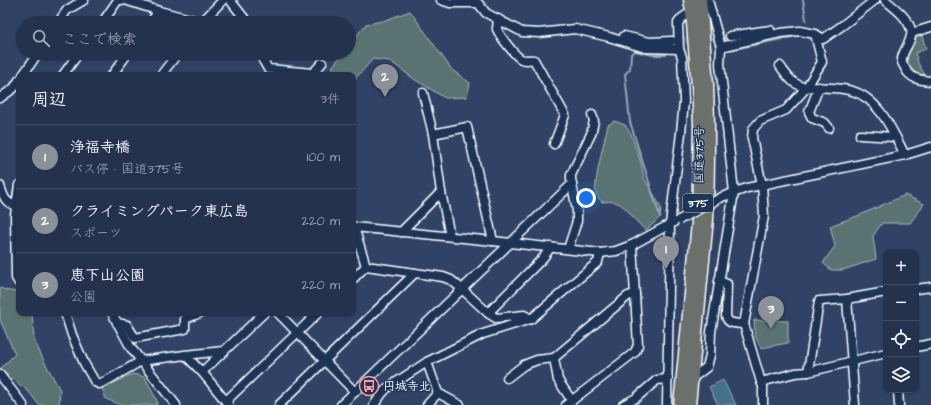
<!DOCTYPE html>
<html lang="ja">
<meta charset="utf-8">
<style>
body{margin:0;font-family:"Architects Daughter","Klee One",sans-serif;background:#303e57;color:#f1f3f6}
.controls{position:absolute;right:12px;bottom:12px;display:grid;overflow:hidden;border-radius:8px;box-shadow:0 1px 3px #0004}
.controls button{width:36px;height:36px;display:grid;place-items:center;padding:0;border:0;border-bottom:1px solid #414d65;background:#24324d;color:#f1f3f6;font:20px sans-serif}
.you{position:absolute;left:586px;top:198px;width:14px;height:14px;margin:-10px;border:3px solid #fff;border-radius:50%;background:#1a73e8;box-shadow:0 0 0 6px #1a73e833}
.badge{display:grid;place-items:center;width:26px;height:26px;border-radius:50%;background:#8c9099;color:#fff;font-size:13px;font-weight:700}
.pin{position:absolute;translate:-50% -33px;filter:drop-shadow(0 1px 2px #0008)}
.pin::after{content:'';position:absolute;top:21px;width:14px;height:12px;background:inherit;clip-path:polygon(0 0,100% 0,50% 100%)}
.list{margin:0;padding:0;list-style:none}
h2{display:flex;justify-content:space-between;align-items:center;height:52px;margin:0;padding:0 16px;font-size:17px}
h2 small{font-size:13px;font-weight:400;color:#a3aab6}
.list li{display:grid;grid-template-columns:26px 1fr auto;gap:12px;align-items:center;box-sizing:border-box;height:64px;padding:0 16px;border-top:1px solid #414d65}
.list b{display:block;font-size:15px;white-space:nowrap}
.list p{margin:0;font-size:13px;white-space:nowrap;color:#a3aab6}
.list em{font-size:13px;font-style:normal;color:#a3aab6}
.icon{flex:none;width:22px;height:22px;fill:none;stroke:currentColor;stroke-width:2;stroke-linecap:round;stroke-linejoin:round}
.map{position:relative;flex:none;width:931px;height:405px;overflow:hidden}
.search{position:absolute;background:#24324d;box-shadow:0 1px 3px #0004;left:16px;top:16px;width:340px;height:44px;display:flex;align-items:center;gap:10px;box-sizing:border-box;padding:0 14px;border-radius:22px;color:#a3aab6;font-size:15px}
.panel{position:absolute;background:#24324d;box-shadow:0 1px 3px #0004;left:16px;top:72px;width:340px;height:244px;border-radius:8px}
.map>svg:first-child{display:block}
</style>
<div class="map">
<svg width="931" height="405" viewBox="0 0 931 405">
<rect width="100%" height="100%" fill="#304367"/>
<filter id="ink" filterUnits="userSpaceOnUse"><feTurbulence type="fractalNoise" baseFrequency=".025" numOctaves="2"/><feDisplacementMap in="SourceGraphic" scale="8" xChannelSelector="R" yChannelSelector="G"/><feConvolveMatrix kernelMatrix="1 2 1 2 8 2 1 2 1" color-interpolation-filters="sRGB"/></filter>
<g filter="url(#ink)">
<!-- green -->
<g fill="#587371" stroke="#acb9b8">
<polygon points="410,11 452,70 470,83 467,97 445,98 414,79 390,61 373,59 353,81 353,75 339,75 332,67 343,53 349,53 349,45 366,24 383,21"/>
<polygon points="921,33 926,49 915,53 918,63 926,77 922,78 912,71 908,65 907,53 918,34"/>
<path d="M 614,121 L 625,125 L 631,134 L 641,163 L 644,178 L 657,200 L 661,208 L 660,217 L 654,223 L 646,230 C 635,223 627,205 615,202 C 612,201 606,202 602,202 C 600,200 597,197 596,194 C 593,184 605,138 608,125 Z"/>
<polygon points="905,195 924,204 910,223 882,223 873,236 876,259 843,270 831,270 823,263 835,246 830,226 860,215"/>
<polygon points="0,288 9,291 19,292 19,313 33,313 32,314 34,340 44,361 60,390 59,405 39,405 29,392 0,369 15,354 0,320"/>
<polygon points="754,320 788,321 788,343 761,348 755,336"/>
<polygon points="133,374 145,377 158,403 155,405 121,405 106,399 102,388"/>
</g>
<!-- water -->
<polygon fill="#45708c" stroke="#8fa9ba" points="723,380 736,405 718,405 709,387"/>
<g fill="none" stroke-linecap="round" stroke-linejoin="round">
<!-- stream -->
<g stroke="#8fa9ba" stroke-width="2">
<polyline points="803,0 806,20"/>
<polyline points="730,50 801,35"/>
<polyline points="660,217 630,122 625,74 630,69 631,54 635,51 653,55 666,55"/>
</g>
<!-- minor-tunnel -->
<polyline stroke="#4f5f7e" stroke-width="8" stroke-dasharray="8 4" stroke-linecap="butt" points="672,41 730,36"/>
<!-- minor casing -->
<g stroke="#fff" stroke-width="11">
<g id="minor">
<polyline points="125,0 159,11 202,22"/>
<polyline points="230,0 248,23"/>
<polyline points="441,0 450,3 478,3 486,13 522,32 539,33 575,29 609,37 645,48 679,49"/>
<path d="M 885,0 C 895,8 908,18 911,30 C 914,41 900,52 902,62 C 903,65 904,66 905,68 C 910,79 920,80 931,81"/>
<path d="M 498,19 C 498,22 497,26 497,29 C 499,35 515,56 521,59 C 526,61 530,59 534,60 L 565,115 L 554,144"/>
<polyline points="58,23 67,10 84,0"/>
<polyline points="102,23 118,0 121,0"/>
<polyline points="150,23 159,11"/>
<polyline points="201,23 223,0"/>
<polyline points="912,33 931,27"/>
<polyline points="624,36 649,42 672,41"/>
<polyline points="730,36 770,30"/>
<polyline points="721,47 780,33 800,31 815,34 823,39 843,25 875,0"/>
<polyline points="259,53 268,69 313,73 322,63"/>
<path d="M 780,66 C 789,78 791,83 806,88 L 822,62 L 815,34"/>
<polyline points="23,75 38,53"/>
<polyline points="63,75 79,53"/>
<polyline points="112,75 128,53"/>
<polyline points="161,75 178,53"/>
<polyline points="819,87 809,112 812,118 825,123 829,128"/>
<polyline points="0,98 14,88 19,80"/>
<polyline points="433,134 467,127 493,241"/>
<polyline points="860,135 895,137"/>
<polyline points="19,185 15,215 16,278 19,283"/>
<path d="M 0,186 C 3,195 5,204 16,205"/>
<polyline points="441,192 450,236"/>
<polyline points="722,197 747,188 905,155 931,147"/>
<polyline points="353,226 354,227 493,241 600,253 616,251 632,245 674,222"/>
<polyline points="353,228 354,227 366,266 443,277 451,280 462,289 488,313 496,318 524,315 531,319"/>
<polyline points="401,232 441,192 433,134 423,93"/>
<polyline points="568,249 577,221 577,211 571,179 571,175 591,134 594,121 592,115"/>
<polyline points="353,279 366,266"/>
<path d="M 719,281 L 727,284 L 726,316 C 728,325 736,323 744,324"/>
<polyline points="916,289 931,287"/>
<polyline points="847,299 855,405"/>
<polyline points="65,313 72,335 84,363 95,382 99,384 108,380 141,361 185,355 224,351"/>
<polyline points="112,313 131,348 176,405"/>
<polyline points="278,313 355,392"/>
<polyline points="488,313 543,258 551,247"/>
<polyline points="117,323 127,325 135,338 185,329 185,319 200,313"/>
<polyline points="916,347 931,344"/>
<polyline points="185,355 202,372 228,404"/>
<polyline points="427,362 438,393 460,405"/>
<polyline points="202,372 264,313"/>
<polyline points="808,372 819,301 847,299 886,292"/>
<polyline points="0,375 23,405"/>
<polyline points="507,378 524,365 537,360 554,358"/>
<polyline points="691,379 707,367 710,355 711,332 734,192 720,64 721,47 708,0"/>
<polyline points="761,382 795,373 808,372 886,353"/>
<polyline points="898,390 899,405"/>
<polyline points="226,401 318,313"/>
<polyline points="572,401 558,380 554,358 628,296 635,294"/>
<polyline points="279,405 415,273"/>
<polyline points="341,405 572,184"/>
<polyline points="374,405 381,395 387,388 427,362 483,334 531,319 598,262 600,253"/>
<polyline points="427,405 438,393"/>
<polyline points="566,405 635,352 638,345 632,245"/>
<polyline points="623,405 636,398 657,380 668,379"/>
<polyline points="667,405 670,224 681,133 684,101 682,57 679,49 678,23 682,18 692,11"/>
<path d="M 763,405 L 763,386 L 761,382 L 744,324 L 764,216 L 762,185 L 752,138 L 753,129 L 760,121 L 786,110 L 806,88 L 812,87 C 825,88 839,87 852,91 C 879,98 893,132 905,155"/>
</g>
</g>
<!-- highway casing -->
<g stroke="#fff" stroke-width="15">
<g id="highway">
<polyline points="680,405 698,223 700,124 698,86 692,11 690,0"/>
<polyline points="689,405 707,219 708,161 708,123 707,84 700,0"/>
</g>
</g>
<!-- minor -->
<use href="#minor" stroke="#1d3557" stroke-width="8"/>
<!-- highway -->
<use href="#highway" stroke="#6c706d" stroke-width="12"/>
<!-- minor-bridge casing -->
<g stroke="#fff" stroke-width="11" stroke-linecap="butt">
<polyline id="minor-bridge" points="679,220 722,197"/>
</g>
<!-- minor-bridge -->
<use href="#minor-bridge" stroke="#1d3557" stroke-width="8"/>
</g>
</g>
<!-- icons -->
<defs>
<g id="bus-ring" transform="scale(1)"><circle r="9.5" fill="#1d3557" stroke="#ff9aa2" stroke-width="1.5"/><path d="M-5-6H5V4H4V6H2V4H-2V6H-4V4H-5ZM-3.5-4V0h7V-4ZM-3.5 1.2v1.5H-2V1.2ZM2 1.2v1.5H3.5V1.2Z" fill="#ff9aa2"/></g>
</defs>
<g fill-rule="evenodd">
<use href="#bus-ring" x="369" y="386"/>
</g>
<g text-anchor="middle" stroke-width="3" stroke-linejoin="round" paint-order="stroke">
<!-- shield labels -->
<rect fill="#1d3557" stroke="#bbc2cd" stroke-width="1" x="683" y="194" width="30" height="18" rx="3"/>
<g font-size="11" font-weight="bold" fill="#fff">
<text x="698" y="207">375</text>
</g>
<!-- street labels -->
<g font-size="12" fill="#fff" stroke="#1d3557">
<text transform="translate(699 155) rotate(-89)" y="4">国道375号</text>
</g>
<!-- poi labels -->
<g font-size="12" font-weight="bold" fill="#fff" stroke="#1d3557" text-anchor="start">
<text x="383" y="390">円城寺北</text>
</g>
</g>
</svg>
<div class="controls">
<button>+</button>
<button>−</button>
<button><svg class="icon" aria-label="locate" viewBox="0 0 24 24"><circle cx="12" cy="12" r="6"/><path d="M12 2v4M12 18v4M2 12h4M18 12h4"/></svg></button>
<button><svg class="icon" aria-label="layers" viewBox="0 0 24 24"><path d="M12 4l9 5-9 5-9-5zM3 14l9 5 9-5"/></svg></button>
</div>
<div class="you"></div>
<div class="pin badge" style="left:666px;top:269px">1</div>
<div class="pin badge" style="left:385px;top:97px">2</div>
<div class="pin badge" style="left:771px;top:329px">3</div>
<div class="search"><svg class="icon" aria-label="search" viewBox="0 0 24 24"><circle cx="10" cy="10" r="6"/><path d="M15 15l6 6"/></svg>ここで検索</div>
<section class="panel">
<h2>周辺<small>3件</small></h2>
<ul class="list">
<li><span class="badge">1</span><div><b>浄福寺橋</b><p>バス停 · 国道375号</p></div><em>100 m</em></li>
<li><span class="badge">2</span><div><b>クライミングパーク東広島</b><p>スポーツ</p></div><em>220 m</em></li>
<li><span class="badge">3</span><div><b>恵下山公園</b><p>公園</p></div><em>220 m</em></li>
</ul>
</section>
</div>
